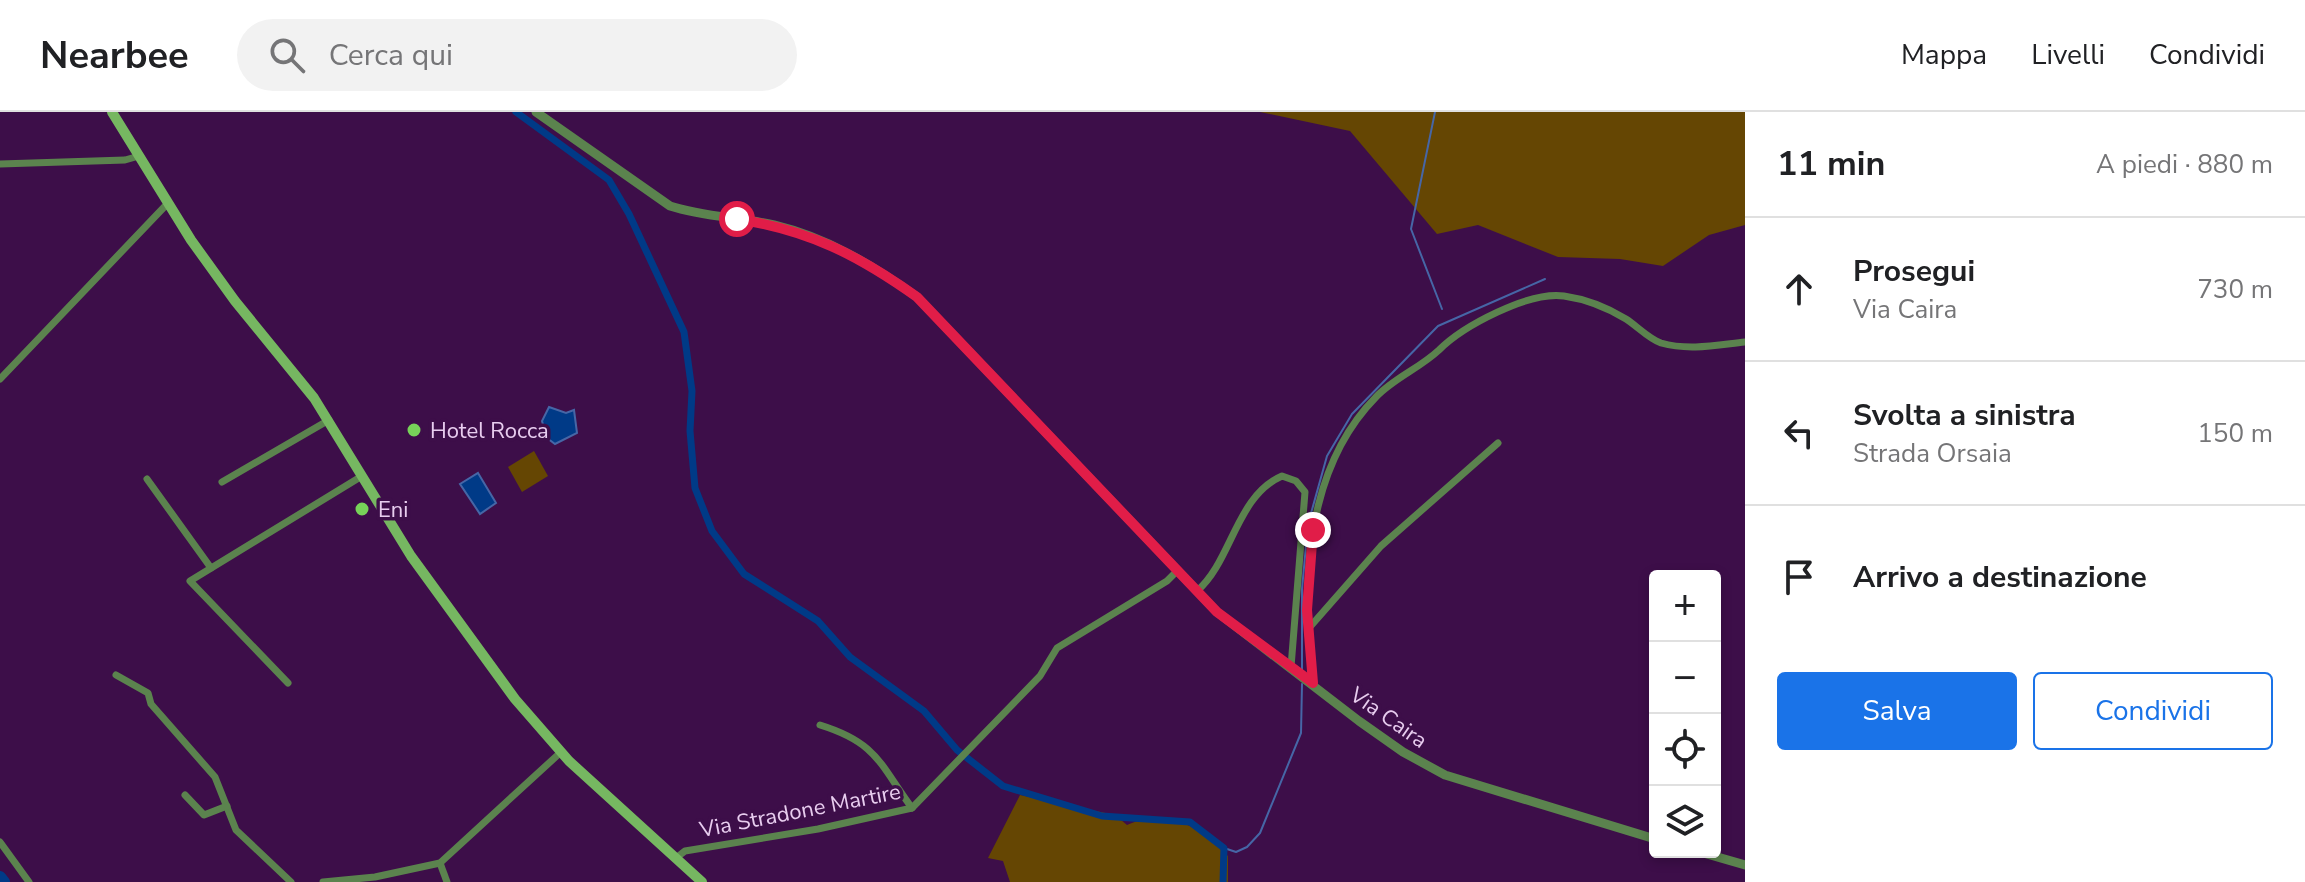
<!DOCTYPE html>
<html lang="it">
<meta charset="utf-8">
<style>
body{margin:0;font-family:"Nunito Sans",sans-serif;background:#f2f2f2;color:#202124}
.controls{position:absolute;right:24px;bottom:24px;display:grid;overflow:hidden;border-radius:8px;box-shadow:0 4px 12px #0003}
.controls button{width:72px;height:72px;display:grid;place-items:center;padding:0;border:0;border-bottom:2px solid #e0e0e0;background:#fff;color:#202124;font:40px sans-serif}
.stop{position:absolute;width:24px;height:24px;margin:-18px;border:6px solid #e11d48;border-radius:50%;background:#fff}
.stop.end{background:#e11d48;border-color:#fff;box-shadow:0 2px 8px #0008}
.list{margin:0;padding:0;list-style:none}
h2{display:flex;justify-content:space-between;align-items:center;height:104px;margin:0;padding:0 32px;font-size:34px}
h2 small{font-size:26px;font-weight:400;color:#757577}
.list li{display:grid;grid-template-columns:52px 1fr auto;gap:24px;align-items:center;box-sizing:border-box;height:144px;padding:0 32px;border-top:2px solid #e0e0e0}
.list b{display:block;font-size:30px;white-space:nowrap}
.list p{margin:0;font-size:26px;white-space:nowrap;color:#757577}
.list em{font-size:26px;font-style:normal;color:#757577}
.actions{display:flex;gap:16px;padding:24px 32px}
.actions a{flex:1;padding:18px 0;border:2px solid #1a73e8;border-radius:8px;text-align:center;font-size:28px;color:#1a73e8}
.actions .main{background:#1a73e8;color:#fff}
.icon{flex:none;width:44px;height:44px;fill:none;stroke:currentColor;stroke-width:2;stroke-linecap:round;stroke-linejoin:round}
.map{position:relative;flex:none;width:1745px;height:770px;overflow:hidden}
header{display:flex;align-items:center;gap:48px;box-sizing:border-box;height:112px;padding:0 40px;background:#fff;border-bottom:2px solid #e0e0e0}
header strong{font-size:38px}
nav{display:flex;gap:44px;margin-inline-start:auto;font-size:28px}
.search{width:560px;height:72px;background:#f2f2f2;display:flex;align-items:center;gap:20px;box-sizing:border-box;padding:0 28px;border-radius:44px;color:#757577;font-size:30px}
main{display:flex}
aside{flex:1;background:#fff}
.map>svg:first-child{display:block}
</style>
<header>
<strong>Nearbee</strong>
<div class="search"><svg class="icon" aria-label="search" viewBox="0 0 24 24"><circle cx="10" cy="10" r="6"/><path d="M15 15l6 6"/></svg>Cerca qui</div>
<nav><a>Mappa</a><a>Livelli</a><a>Condividi</a></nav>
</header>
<main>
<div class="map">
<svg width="1745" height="770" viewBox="0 0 1745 770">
<rect width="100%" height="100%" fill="#3d0e49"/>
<!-- green -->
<g fill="#654603">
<polygon points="1260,0 1745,0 1745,113 1709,123 1663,154 1620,147 1558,145 1478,113 1437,122 1350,19"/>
<polygon points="534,339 548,364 522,380 508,355"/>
<path d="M 1020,683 L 1115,703 L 1127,713 C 1170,695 1197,714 1228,744 L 1228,770 L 1010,770 L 1003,749 L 988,746 Z"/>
</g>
<!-- water -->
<g fill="#003a87" stroke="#4666a6" stroke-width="2">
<polygon points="549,295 566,301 574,298 577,321 555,332 547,326 542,309"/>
<polygon points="478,361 496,391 480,402 460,372"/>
</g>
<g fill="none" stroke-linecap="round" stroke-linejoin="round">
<!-- stream -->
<g stroke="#4666a6" stroke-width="2">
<polyline points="1435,0 1411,117 1442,197"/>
<polyline points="1302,561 1302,477 1308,412 1327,344 1352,302 1438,214 1545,167"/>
<polyline points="1224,736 1236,740 1247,735 1260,721 1301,621 1302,572"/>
</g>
<!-- canal -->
<polyline stroke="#003a87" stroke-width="7" points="516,0 609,68 629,102 684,220 692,279 690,319 695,376 712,419 744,462 818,509 850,545 924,599 957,638 1003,674 1102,704 1190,710 1224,736 1223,770"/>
<!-- river -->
<polyline stroke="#003a87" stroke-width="12" points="0,765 4,770"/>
<!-- minor -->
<g stroke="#5b834e" stroke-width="7">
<polyline points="0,52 125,48 139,44"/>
<polyline points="0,267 168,91"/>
<polyline points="147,367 211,456"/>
<polyline points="222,370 329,308"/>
<path d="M 1197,479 C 1232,449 1236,384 1282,364 L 1296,369 L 1305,380 L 1291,555"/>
<polyline points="1309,516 1381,434 1498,331"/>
<polyline points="116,563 148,581 151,592 215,665 236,718 291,770"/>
<polyline points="288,571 190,469 362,364"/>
<path d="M 1313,571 C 1314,553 1308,535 1308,517 C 1305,435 1316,346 1376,285 C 1394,266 1420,256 1439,238 C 1463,214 1529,179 1564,184 C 1585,187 1608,196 1626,207 C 1637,214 1649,227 1661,231 C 1689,239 1717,233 1745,230"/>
<path d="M 820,613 C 878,631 880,653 912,696"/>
<polyline points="185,683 204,703 227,694"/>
<polyline points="0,730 29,770"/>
<polyline points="676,746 685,739 818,717 912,696 1040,564 1057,536 1167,469 1177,459"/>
<polyline points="440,751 447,770"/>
<polyline points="323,770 375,765 440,751 561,640"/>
</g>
<!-- tertiary -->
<g stroke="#5b834e" stroke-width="9">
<path d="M 536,0 L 670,94 C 704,105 739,105 774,113 C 828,126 872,153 917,185 L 1217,500 L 1359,609 L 1403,640 L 1445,663 L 1655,727"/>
<polyline points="1700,740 1745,753"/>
</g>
<!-- secondary -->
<polyline stroke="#76b761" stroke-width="10" points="112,0 191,128 235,189 314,286 411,444 515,587 569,649 702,770"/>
</g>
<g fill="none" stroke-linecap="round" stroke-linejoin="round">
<!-- route -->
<path stroke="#e11d48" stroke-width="10" d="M 737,107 C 809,118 858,143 917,185 L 1217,500 L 1313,571 L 1307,498 L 1313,418"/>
</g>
<!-- markers -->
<g fill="#77d259" stroke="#3d0e49" stroke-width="3">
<circle cx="414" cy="318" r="8"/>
<circle cx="362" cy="397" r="8"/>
</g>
<g text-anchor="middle" stroke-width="7" stroke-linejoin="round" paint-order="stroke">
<!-- poi labels -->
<g font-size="22" fill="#e8cdef" stroke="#3d0e49" text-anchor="start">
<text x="430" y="326">Hotel Rocca</text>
<text x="378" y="405">Eni</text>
</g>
<!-- street labels -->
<g font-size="22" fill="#e8cdef" stroke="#3d0e49">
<text transform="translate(1389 605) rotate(35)" y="8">Via Caira</text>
<text transform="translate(800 698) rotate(-11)" y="8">Via Stradone Martire</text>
</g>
</g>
</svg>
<div class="controls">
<button>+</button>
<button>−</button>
<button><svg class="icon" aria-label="locate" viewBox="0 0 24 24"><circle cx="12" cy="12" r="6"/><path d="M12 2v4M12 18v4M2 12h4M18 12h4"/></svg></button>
<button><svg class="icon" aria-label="layers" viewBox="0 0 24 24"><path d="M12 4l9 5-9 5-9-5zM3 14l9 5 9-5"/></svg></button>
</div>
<div class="stop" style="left:737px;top:107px"></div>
<div class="stop end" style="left:1313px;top:418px"></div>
</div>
<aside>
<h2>11 min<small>A piedi · 880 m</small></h2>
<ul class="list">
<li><svg class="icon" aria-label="ahead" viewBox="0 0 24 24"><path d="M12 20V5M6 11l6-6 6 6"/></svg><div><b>Prosegui</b><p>Via Caira</p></div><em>730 m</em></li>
<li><svg class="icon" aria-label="left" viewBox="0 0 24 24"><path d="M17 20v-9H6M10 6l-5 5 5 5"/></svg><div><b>Svolta a sinistra</b><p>Strada Orsaia</p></div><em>150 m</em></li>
<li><svg class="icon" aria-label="arrive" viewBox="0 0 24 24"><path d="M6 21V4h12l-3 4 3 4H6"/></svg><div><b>Arrivo a destinazione</b></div></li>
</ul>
<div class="actions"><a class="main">Salva</a><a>Condividi</a></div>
</aside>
</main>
